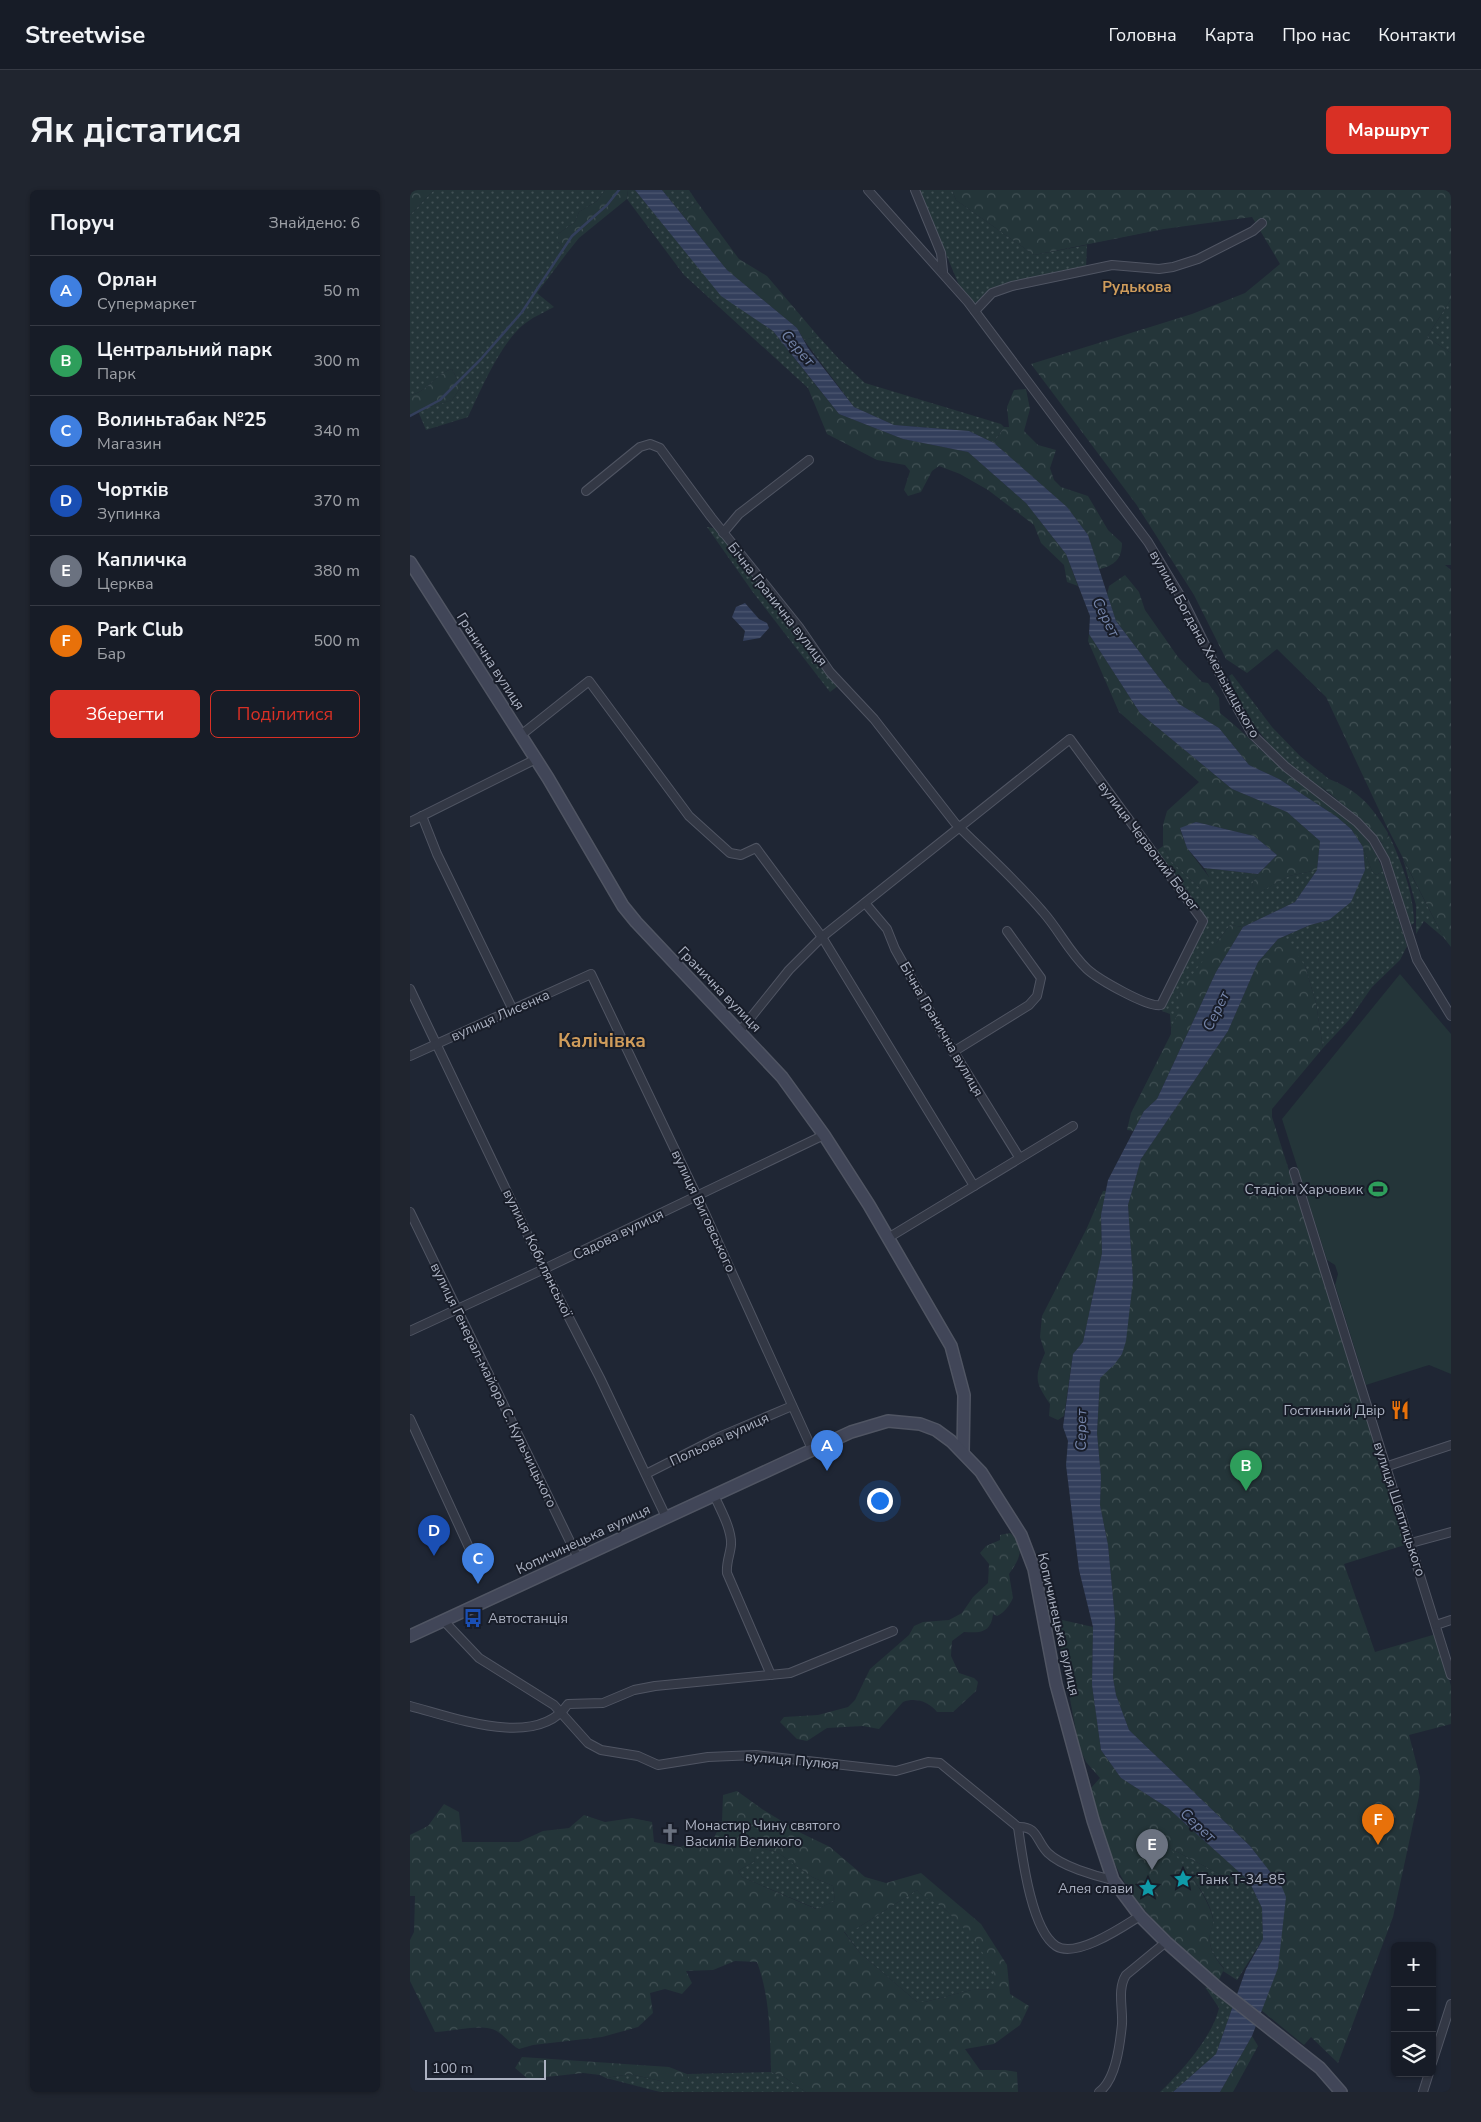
<!DOCTYPE html>
<html lang="uk">
<meta charset="utf-8">
<style>
body{margin:0;font-family:"Nunito Sans",sans-serif;background:#20252f;color:#f1f3f6}
.controls{position:absolute;right:15px;bottom:15px;display:grid;overflow:hidden;border-radius:8px;box-shadow:0 1px 4px #0004}
.controls button{width:45px;height:45px;display:grid;place-items:center;padding:0;border:0;border-bottom:1px solid #363a44;background:#171c27;color:#f1f3f6;font:25px sans-serif}
.scale{position:absolute;left:15px;bottom:12px;width:121px;box-sizing:border-box;padding-left:5px;border:2px solid #acb2c2;border-top:0;font-size:14px;line-height:18px;white-space:nowrap;color:#acb2c2;-webkit-text-stroke:4px #181d29;paint-order:stroke}
.you{position:absolute;left:469px;top:1310px;width:18px;height:18px;margin:-12px;border:4px solid #fff;border-radius:50%;background:#1a73e8;box-shadow:0 0 0 8px #1a73e833}
.badge{display:grid;place-items:center;width:32px;height:32px;border-radius:50%;background:#d93025;color:#fff;font-size:16px;font-weight:700}
.pin{position:absolute;translate:-50% -41px;filter:drop-shadow(0 1px 2px #0008)}
.pin::after{content:'';position:absolute;top:26px;width:18px;height:15px;background:inherit;clip-path:polygon(0 0,100% 0,50% 100%)}
.list{margin:0;padding:0;list-style:none}
h2{display:flex;justify-content:space-between;align-items:center;height:65px;margin:0;padding:0 20px;font-size:21px}
h2 small{font-size:16px;font-weight:400;color:#9ea1a7}
.list li{display:grid;grid-template-columns:32px 1fr auto;gap:15px;align-items:center;box-sizing:border-box;height:70px;padding:0 20px;border-top:1px solid #363a44}
.list b{display:block;font-size:19px;white-space:nowrap}
.list p{margin:0;font-size:16px;white-space:nowrap;color:#9ea1a7}
.list em{font-size:16px;font-style:normal;color:#9ea1a7}
.actions{display:flex;gap:10px;padding:15px 20px}
.actions a{flex:1;padding:11px 0;border:1px solid #d93025;border-radius:8px;text-align:center;font-size:18px;color:#d93025}
.actions .main{background:#d93025;color:#fff}
.icon{flex:none;width:28px;height:28px;fill:none;stroke:currentColor;stroke-width:2;stroke-linecap:round;stroke-linejoin:round}
.map{position:relative;flex:none;width:1041px;height:1902px;overflow:hidden;border-radius:8px}
header{display:flex;align-items:center;gap:30px;box-sizing:border-box;height:70px;padding:0 25px;background:#171c27;border-bottom:1px solid #363a44}
header strong{font-size:24px}
nav{display:flex;gap:28px;margin-inline-start:auto;font-size:18px}
.intro{display:flex;align-items:center;justify-content:space-between;box-sizing:border-box;height:120px;padding:0 30px}
h1{margin:0;font-size:35px}
.button{padding:12px 22px;border-radius:8px;background:#d93025;color:#fff;font-size:18px;font-weight:700}
main{display:flex;gap:30px;padding:0 30px}
aside{flex:1;background:#171c27;border-radius:8px;box-shadow:0 1px 4px #0004}
.map>svg:first-child{display:block}
</style>
<header>
<strong>Streetwise</strong>
<nav><a>Головна</a><a>Карта</a><a>Про нас</a><a>Контакти</a></nav>
</header>
<div class="intro"><h1>Як дістатися</h1><a class="button">Маршрут</a></div>
<main>
<aside>
<h2>Поруч<small>Знайдено: 6</small></h2>
<ul class="list">
<li><span class="badge" style="background:#3f7fe0">A</span><div><b>Орлан</b><p>Супермаркет</p></div><em>50 m</em></li>
<li><span class="badge" style="background:#2e9e5b">B</span><div><b>Центральний парк</b><p>Парк</p></div><em>300 m</em></li>
<li><span class="badge" style="background:#3f7fe0">C</span><div><b>Волиньтабак №25</b><p>Магазин</p></div><em>340 m</em></li>
<li><span class="badge" style="background:#1a4fb4">D</span><div><b>Чортків</b><p>Зупинка</p></div><em>370 m</em></li>
<li><span class="badge" style="background:#6b7280">E</span><div><b>Капличка</b><p>Церква</p></div><em>380 m</em></li>
<li><span class="badge" style="background:#e8710a">F</span><div><b>Park Club</b><p>Бар</p></div><em>500 m</em></li>
</ul>
<div class="actions"><a class="main">Зберегти</a><a>Поділитися</a></div>
</aside>
<div class="map">
<svg width="1041" height="1902" viewBox="0 0 1041 1902">
<defs>
<pattern id="grass-dots" width="8" height="8" patternUnits="userSpaceOnUse" patternTransform="scale(1.25)"><rect width="8" height="8" fill="#243539"/><path d="M2 2h.1M6 6h.1" fill="none" stroke="#415054" stroke-width="1.8" stroke-linecap="round"/></pattern>
<pattern id="forest-crowns" width="20" height="18" patternUnits="userSpaceOnUse" patternTransform="scale(1.25)"><rect width="20" height="18" fill="#243539"/><path d="M2 6a3 3 0 1 1 6 0M12 15a3 3 0 1 1 6 0" fill="none" stroke="#415054"/></pattern>
<pattern id="water-rules" width="6" height="5" patternUnits="userSpaceOnUse" patternTransform="scale(1.25)"><rect width="6" height="5" fill="#333f5c"/><path d="M0 2.5h6" fill="none" stroke="#4e5872"/></pattern>
</defs>
<rect width="100%" height="100%" fill="#1f2634"/>
<!-- grass -->
<g fill="url(#grass-dots)">
<path d="M 24,0 L 195,0 L 187,11 L 169,22 L 165,32 L 148,44 L 148,52 L 157,63 L 127,103 L 144,117 C 135,122 125,126 117,132 C 92,149 71,200 58,227 L 16,240 L 8,221 L 42,210 L 51,197 L 42,179 C 25,184 17,203 0,205 L 0,25 Z"/>
<polygon points="218,0 225,0 311,105 363,141 404,193 398,198 274,85 217,9"/>
<polygon points="252,0 279,0 287,12 271,23"/>
<polygon points="509,0 542,0 546,10 624,65 677,55 676,79 625,88 568,113 562,112 549,95"/>
<polygon points="1041,109 1041,163 1017,147"/>
<polygon points="408,146 429,169 455,193 591,234 594,237 584,253 559,241 484,235 444,217 394,150"/>
<polygon points="297,337 308,339 429,495 420,502 342,401"/>
<path d="M 822,484 L 862,537 L 890,566 L 919,589 L 911,596 L 919,605 C 913,603 906,596 900,592 C 865,565 833,529 819,486 Z"/>
<path d="M 979,645 C 991,672 1004,703 1004,733 L 1001,735 L 980,674 L 968,650 L 973,654 Z"/>
<polygon points="753,656 762,672 792,700 799,687 794,678 848,684 842,694 846,704 879,686 907,680 885,712 833,737 820,735 807,752 761,838 760,824 752,821 797,729 746,661"/>
<polygon points="953,657 962,681 966,685 973,681 997,756 990,770 962,797 939,830 913,858 906,813 895,776 868,749 900,735 919,730 955,680"/>
<polygon points="993,669 1034,748 1014,731 1006,744 1006,715"/>
<polygon points="342,1656 367,1662 402,1687 423,1696 425,1711 407,1719 332,1687 328,1681 345,1671"/>
<path d="M 756,1656 L 821,1690 L 828,1681 L 839,1691 L 852,1718 L 853,1749 L 827,1790 L 813,1781 L 814,1778 C 805,1768 798,1758 800,1743 C 801,1738 804,1733 803,1728 C 798,1703 772,1674 756,1656 Z"/>
<path d="M 507,1700 C 513,1709 524,1709 532,1717 C 553,1734 587,1771 587,1799 L 561,1800 L 515,1812 L 507,1812 L 450,1763 L 434,1741 L 449,1737 Z"/>
<path d="M 795,1797 L 804,1801 L 823,1816 L 806,1864 L 763,1902 L 750,1902 C 771,1882 803,1846 809,1818 Z"/>
<polygon points="361,1882 374,1887 396,1902 250,1902 196,1888 220,1884 255,1892 279,1892 277,1884"/>
</g>
<!-- forest -->
<g fill="url(#forest-crowns)" fill-rule="evenodd">
<polygon points="1,0 24,0 0,25 0,1"/>
<polygon points="195,0 218,0 217,9 169,48 157,63 148,52 148,44 165,32 169,22 187,11"/>
<polygon points="542,0 1041,0 1041,109 1017,147 1041,163 1041,375 1035,375 1041,380 1041,757 1034,748 977,637 916,507 867,459 837,483 816,469 784,405 726,314 621,174 782,124 835,103 870,74 842,27 754,39 624,65 546,10"/>
<polygon points="287,12 329,69 357,86 408,146 394,150 387,138 317,80 271,23"/>
<path d="M 42,179 L 51,197 L 42,210 L 0,224 L 0,205 C 17,203 25,184 42,179 Z"/>
<polygon points="404,193 429,224 493,249 558,262 616,313 656,364 668,396 657,392 654,375 631,353 624,335 578,300 550,284 529,276 522,281 511,302 498,306 494,300 500,281 495,275 467,270 417,244 398,198"/>
<path d="M 616,199 L 620,219 L 614,241 L 628,255 L 646,260 L 640,278 L 644,290 L 651,297 L 678,306 L 698,340 L 712,353 C 712,369 704,376 689,379 L 678,345 L 657,317 L 584,253 L 594,237 L 599,237 L 597,217 L 604,200 Z"/>
<path d="M 715,385 L 729,402 L 735,420 L 768,467 L 792,492 L 798,493 L 809,508 L 810,523 C 833,541 853,563 875,582 C 914,614 957,631 973,681 L 966,685 L 962,681 L 953,657 L 941,639 L 927,627 L 869,589 L 839,575 L 809,538 L 769,514 L 706,431 L 697,405 L 699,396 Z"/>
<polygon points="679,444 730,523 822,599 877,622 910,651 907,680 879,686 845,705 842,694 848,684 867,665 844,646 786,632 770,639 777,658 799,687 801,700 792,700 762,672 753,656 753,635 757,621 789,592 709,522 678,451"/>
<path d="M 919,589 C 949,601 961,615 978,643 L 977,652 L 973,654 L 952,631 L 911,596 L 914,591 Z"/>
<polygon points="820,735 833,737 806,782 747,909 734,921 724,941 717,940 721,923 761,844 761,838 771,817 768,807 776,793"/>
<polygon points="868,749 878,751 895,776 906,813 913,858 862,919 862,927 998,1354 934,1374 965,1462 1026,1444 1041,1496 1041,1534 999,1545 1010,1587 1009,1606 983,1727 928,1873 901,1847 894,1855 851,1820 868,1778 872,1697 840,1656 719,1540 706,1505 703,1488 705,1429 698,1355 690,1315 691,1287 687,1243 690,1188 712,1164 723,1090 718,1015 731,969 818,841 848,772"/>
<path d="M 693,1001 L 696,1001 L 691,1025 L 692,1063 L 673,1152 L 663,1164 L 654,1226 L 648,1230 L 639,1226 L 640,1214 C 625,1192 624,1188 635,1163 L 630,1147 L 632,1126 L 676,1040 Z"/>
<path d="M 600,1343 C 616,1356 610,1369 599,1384 L 603,1408 C 599,1416 595,1422 587,1426 L 583,1424 C 581,1443 570,1443 554,1442 L 542,1451 L 541,1466 L 549,1483 L 564,1488 L 568,1492 L 566,1501 L 543,1522 L 527,1522 C 519,1512 506,1507 493,1512 L 469,1539 L 453,1536 L 417,1538 L 397,1551 L 387,1549 L 370,1532 L 374,1527 L 408,1525 L 438,1517 L 445,1510 L 460,1479 L 499,1445 L 504,1436 L 513,1432 L 539,1430 L 552,1423 L 563,1407 L 578,1393 L 579,1374 L 570,1363 L 576,1356 L 590,1350 L 590,1345 Z"/>
<path d="M 648,1429 L 683,1437 L 682,1495 L 691,1560 L 711,1588 L 758,1618 L 828,1681 L 821,1690 L 758,1657 C 772,1671 800,1710 803,1729 C 804,1734 801,1739 800,1744 C 798,1758 805,1768 814,1779 L 809,1790 C 782,1765 751,1741 728,1712 C 702,1680 691,1637 681,1598 L 690,1588 L 676,1572 L 669,1557 L 650,1456 Z"/>
<path d="M 327,1601 L 352,1619 L 391,1643 L 420,1657 L 455,1687 L 476,1693 L 511,1683 L 571,1734 L 597,1775 L 600,1804 L 619,1816 L 610,1835 L 584,1854 L 555,1859 L 570,1880 L 595,1880 L 607,1882 L 608,1902 L 396,1902 L 374,1887 L 361,1882 C 360,1845 360,1807 347,1772 L 325,1771 L 303,1780 L 276,1781 L 282,1793 L 272,1804 L 255,1799 L 240,1803 L 243,1823 L 228,1837 L 192,1847 L 123,1855 L 109,1859 C 100,1854 96,1847 88,1842 C 74,1832 42,1842 25,1842 L 0,1791 L 0,1750 L 4,1742 L 5,1706 L 0,1706 L 0,1645 L 18,1636 L 34,1614 L 49,1622 L 52,1652 L 109,1652 L 133,1641 L 159,1638 L 174,1625 L 195,1632 L 222,1628 L 242,1632 L 244,1652 L 270,1657 L 288,1649 L 302,1652 L 312,1631 L 313,1605 ZM 343,1656 L 367,1662 L 402,1687 L 423,1696 L 425,1711 L 406,1719 L 332,1687 L 328,1681 L 345,1671 ZM 507,1700 C 513,1709 524,1710 532,1717 C 552,1734 587,1772 586,1799 L 561,1800 L 515,1812 L 507,1812 L 450,1763 L 434,1742 L 449,1737 Z"/>
<polygon points="842,1846 848,1856 823,1902 810,1902"/>
<polygon points="112,1867 259,1877 277,1884 279,1892 255,1892 220,1884 196,1888 190,1885 173,1883 118,1889 105,1878"/>
</g>
<!-- pitch -->
<polygon fill="#243539" points="990,784 1041,844 1041,1184 1019,1175 956,1195 925,1095 928,1084 925,1075 917,1070 872,929"/>
<!-- water -->
<g fill="url(#water-rules)">
<polygon points="225,0 252,0 317,80 387,138 398,158 444,217 484,235 559,241 584,253 657,317 678,345 706,431 769,514 809,538 839,575 869,589 927,627 941,639 953,657 955,680 941,712 919,730 900,735 868,749 848,772 818,841 731,969 718,1015 723,1090 716,1151 712,1164 704,1175 690,1188 687,1243 691,1287 690,1315 698,1355 705,1429 703,1488 706,1505 719,1540 840,1656 872,1697 876,1707 868,1778 842,1846 810,1902 763,1902 806,1864 836,1779 853,1749 852,1718 839,1691 758,1618 711,1588 691,1560 682,1495 683,1437 669,1380 656,1275 658,1251 653,1237 663,1164 673,1152 692,1063 691,1025 698,990 734,921 747,909 806,782 833,737 885,712 907,680 910,651 877,622 822,599 730,523 679,444 680,426 656,364 616,313 558,262 493,249 429,224 363,141 311,106"/>
<polygon points="335,413 349,429 357,433 359,438 350,448 333,451 335,441 322,427 326,417"/>
<polygon points="786,632 844,646 867,665 848,684 794,678 777,658 770,638"/>
</g>
<g fill="none" stroke-linecap="round" stroke-linejoin="round">
<!-- stream -->
<polyline stroke="#333f5c" stroke-width="2.5" points="0,226 30,210 71,169 112,122 162,46 197,15 209,0"/>
<!-- street casing -->
<g stroke="#505563" stroke-width="10">
<g id="street">
<polyline points="458,0 558,112 738,352 774,412 820,505 842,544 876,577 947,632 963,649 975,670 1007,770 1041,826"/>
<polyline points="505,0 531,63 533,81"/>
<polyline points="565,121 582,103 602,96 702,75 749,79 763,77 788,69 843,41 852,33"/>
<path d="M 176,301 L 230,257 L 240,254 L 250,258 L 301,327 L 389,437 L 420,482 L 464,529 L 545,633 C 574,662 606,690 633,722 C 649,740 659,762 677,779 C 688,789 738,818 751,815 L 793,731 L 660,549 L 412,747 L 379,780 L 330,841"/>
<polyline points="313,343 329,324 399,270"/>
<polyline points="111,545 179,491 279,626 320,663 331,665 346,658 412,747 564,996"/>
<polyline points="12,626 27,664 102,818"/>
<polyline points="0,632 126,569"/>
<polyline points="455,713 477,739 485,759 534,846 609,967"/>
<polyline points="0,799 134,1079 190,1188 256,1327"/>
<polyline points="543,862 619,815 627,806 631,788 597,741"/>
<polyline points="0,866 181,784 287,1006 402,1259"/>
<polyline points="884,982 1041,1485"/>
<polyline points="0,1022 168,1368"/>
<polyline points="478,1048 663,936"/>
<polyline points="0,1141 134,1079 414,945"/>
<polyline points="0,1229 62,1364"/>
<polyline points="975,1277 1041,1255"/>
<polyline points="236,1284 309,1247 382,1216"/>
<path d="M 304,1305 C 310,1319 322,1339 321,1355 C 320,1365 316,1373 317,1383 L 361,1485"/>
<polyline points="1001,1353 1041,1342"/>
<path d="M 33,1430 L 69,1468 L 144,1515 L 178,1553 L 191,1560 L 228,1566 L 248,1575 L 298,1567 L 346,1565 L 486,1581 L 518,1572 L 530,1573 L 608,1637 C 628,1636 626,1651 638,1663 C 651,1676 685,1686 703,1690"/>
<polyline points="1026,1435 1041,1430"/>
<path d="M 0,1516 C 43,1527 127,1560 158,1514 L 193,1513 L 224,1500 L 245,1496 L 380,1483 L 483,1441"/>
<path d="M 608,1637 C 612,1665 621,1740 646,1756 C 666,1769 714,1736 730,1726"/>
<polyline points="1022,1873 1041,1814"/>
<path d="M 689,1902 C 706,1890 710,1854 712,1834 C 713,1818 707,1799 716,1785 L 756,1752"/>
<polyline points="1013,1902 1019,1883"/>
</g>
</g>
<!-- secondary casing -->
<g stroke="#505563" stroke-width="14">
<g id="secondary">
<polyline points="0,372 138,588 213,716 226,732 372,887 414,945 459,1015 541,1156 554,1205 553,1262"/>
<polyline points="0,1446 441,1242 478,1231 510,1234 526,1240 541,1251 571,1282 611,1345 624,1379 646,1494 683,1630 703,1690 730,1726 756,1752 807,1797 910,1878 931,1902"/>
</g>
</g>
<!-- street -->
<use href="#street" stroke="#333845" stroke-width="8"/>
<!-- secondary -->
<use href="#secondary" stroke="#414658" stroke-width="11"/>
</g>
<!-- icons -->
<defs>
<g id="stadium-bare" transform="scale(1.5)"><path d="M0-5a6.5 5 0 1 0 0 10a6.5 5 0 1 0 0-10ZM-3.5-1.8h7v3.6h-7Z" fill="#2e9e5b" stroke="#181d29" stroke-width="2.5" paint-order="stroke"/></g>
<g id="restaurant-bare" transform="scale(1.5)"><path d="M-5-6h1v4h1v-4h1v4h1v-4h1v5L-1.5 .5V6h-2V.5L-5-1ZM5-6V6H3V1.5H1.5Q1.5-4 5-6Z" fill="#e8710a" stroke="#181d29" stroke-width="2.5" paint-order="stroke"/></g>
<g id="bus-bare" transform="scale(1.5)"><path d="M-5-6H5V4H4V6H2V4H-2V6H-4V4H-5ZM-3.5-4V0h7V-4ZM-3.5 1.2v1.5H-2V1.2ZM2 1.2v1.5H3.5V1.2Z" fill="#1a4fb4" stroke="#181d29" stroke-width="2.5" paint-order="stroke"/></g>
<g id="church-bare" transform="scale(1.5)"><path d="M-1.2-6h2.4v3.5h3.3v2.4h-3.3V6h-2.4V-.1h-3.3v-2.4h3.3Z" fill="#6b7280" stroke="#181d29" stroke-width="2.5" paint-order="stroke"/></g>
<g id="sight-bare" transform="scale(1.5)"><path d="M0-6L1.8-2.2L6-1.7L2.9 1.2L3.7 5.4L0 3.3L-3.7 5.4L-2.9 1.2L-6-1.7L-1.8-2.2Z" fill="#0f9aa8" stroke="#181d29" stroke-width="2.5" paint-order="stroke"/></g>
</defs>
<g fill-rule="evenodd">
<use href="#stadium-bare" x="968" y="999"/>
<use href="#restaurant-bare" x="990" y="1220"/>
<use href="#bus-bare" x="63" y="1428"/>
<use href="#church-bare" x="260" y="1643"/>
<use href="#sight-bare" x="773" y="1689"/>
<use href="#sight-bare" x="738" y="1698"/>
</g>
<g text-anchor="middle" stroke-width="4" stroke-linejoin="round" paint-order="stroke">
<!-- street labels -->
<g font-size="14" fill="#acb2c2" stroke="#181d29">
<text transform="translate(368 414) rotate(52)" y="5">Бічна Гранична вулиця</text>
<text transform="translate(795 454) rotate(61)" y="5">вулиця Богдана Хмельницького</text>
<text transform="translate(81 471) rotate(57)" y="5">Гранична вулиця</text>
<text transform="translate(739 656) rotate(53)" y="5">вулиця Червоний Берег</text>
<text transform="translate(310 799) rotate(46)" y="5">Гранична вулиця</text>
<text transform="translate(90 825) rotate(-24)" y="5">вулиця Лисенка</text>
<text transform="translate(532 839) rotate(60)" y="5">Бічна Гранична вулиця</text>
<text transform="translate(294 1021) rotate(65)" y="5">вулиця Виговського</text>
<text transform="translate(208 1044) rotate(-26)" y="5">Садова вулиця</text>
<text transform="translate(128 1063) rotate(64)" y="5">вулиця Кобилянської</text>
<text transform="translate(84 1195) rotate(64)" y="5">вулиця Генерал-майора С. Кульчицького</text>
<text transform="translate(309 1249) rotate(-25)" y="5">Польова вулиця</text>
<text transform="translate(990 1319) rotate(72)" y="5">вулиця Шептицького</text>
<text transform="translate(173 1349) rotate(-25)" y="5">Копичинецька вулиця</text>
<text transform="translate(649 1434) rotate(77)" y="5">Копичинецька вулиця</text>
<text transform="translate(382 1570) rotate(5)" y="5">вулиця Пулюя</text>
</g>
<!-- poi labels -->
<g font-size="14" fill="#acb2c2" stroke="#181d29" text-anchor="end">
<text x="953" y="1004">Стадіон Харчовик</text>
<text x="975" y="1225">Гостинний Двір</text>
<text x="78" y="1433" text-anchor="start">Автостанція</text>
<text x="275" y="1640" text-anchor="start">Монастир Чину святого<tspan x="275" dy="16">Василія Великого</tspan></text>
<text x="788" y="1694" text-anchor="start">Танк Т-34-85</text>
<text x="723" y="1703">Алея слави</text>
</g>
<!-- neighbourhood labels -->
<g font-size="15" font-weight="bold" fill="#cf9c5b" stroke="#181d29">
<text x="727" y="102">Рудькова</text>
</g>
<!-- water labels -->
<g font-size="15" font-style="italic" fill="#7585aa" stroke="#181d29">
<text transform="translate(388 158) rotate(48)" y="5">Серет</text>
<text transform="translate(696 427) rotate(63)" y="5">Серет</text>
<text transform="translate(806 821) rotate(-64)" y="5">Серет</text>
<text transform="translate(671 1240) rotate(-89)" y="5">Серет</text>
<text transform="translate(788 1635) rotate(43)" y="5">Серет</text>
</g>
<!-- district labels -->
<g font-size="19" font-weight="bold" fill="#cf9c5b" stroke="#181d29">
<text x="192" y="857">Калічівка</text>
</g>
</g>
</svg>
<div class="controls">
<button>+</button>
<button>−</button>
<button><svg class="icon" aria-label="layers" viewBox="0 0 24 24"><path d="M12 4l9 5-9 5-9-5zM3 14l9 5 9-5"/></svg></button>
</div>
<div class="scale">100 m</div>
<div class="you"></div>
<div class="pin badge" style="left:417px;top:1281px;background:#3f7fe0">A</div>
<div class="pin badge" style="left:836px;top:1301px;background:#2e9e5b">B</div>
<div class="pin badge" style="left:68px;top:1394px;background:#3f7fe0">C</div>
<div class="pin badge" style="left:24px;top:1366px;background:#1a4fb4">D</div>
<div class="pin badge" style="left:742px;top:1680px;background:#6b7280">E</div>
<div class="pin badge" style="left:968px;top:1655px;background:#e8710a">F</div>
</div>
</main>
